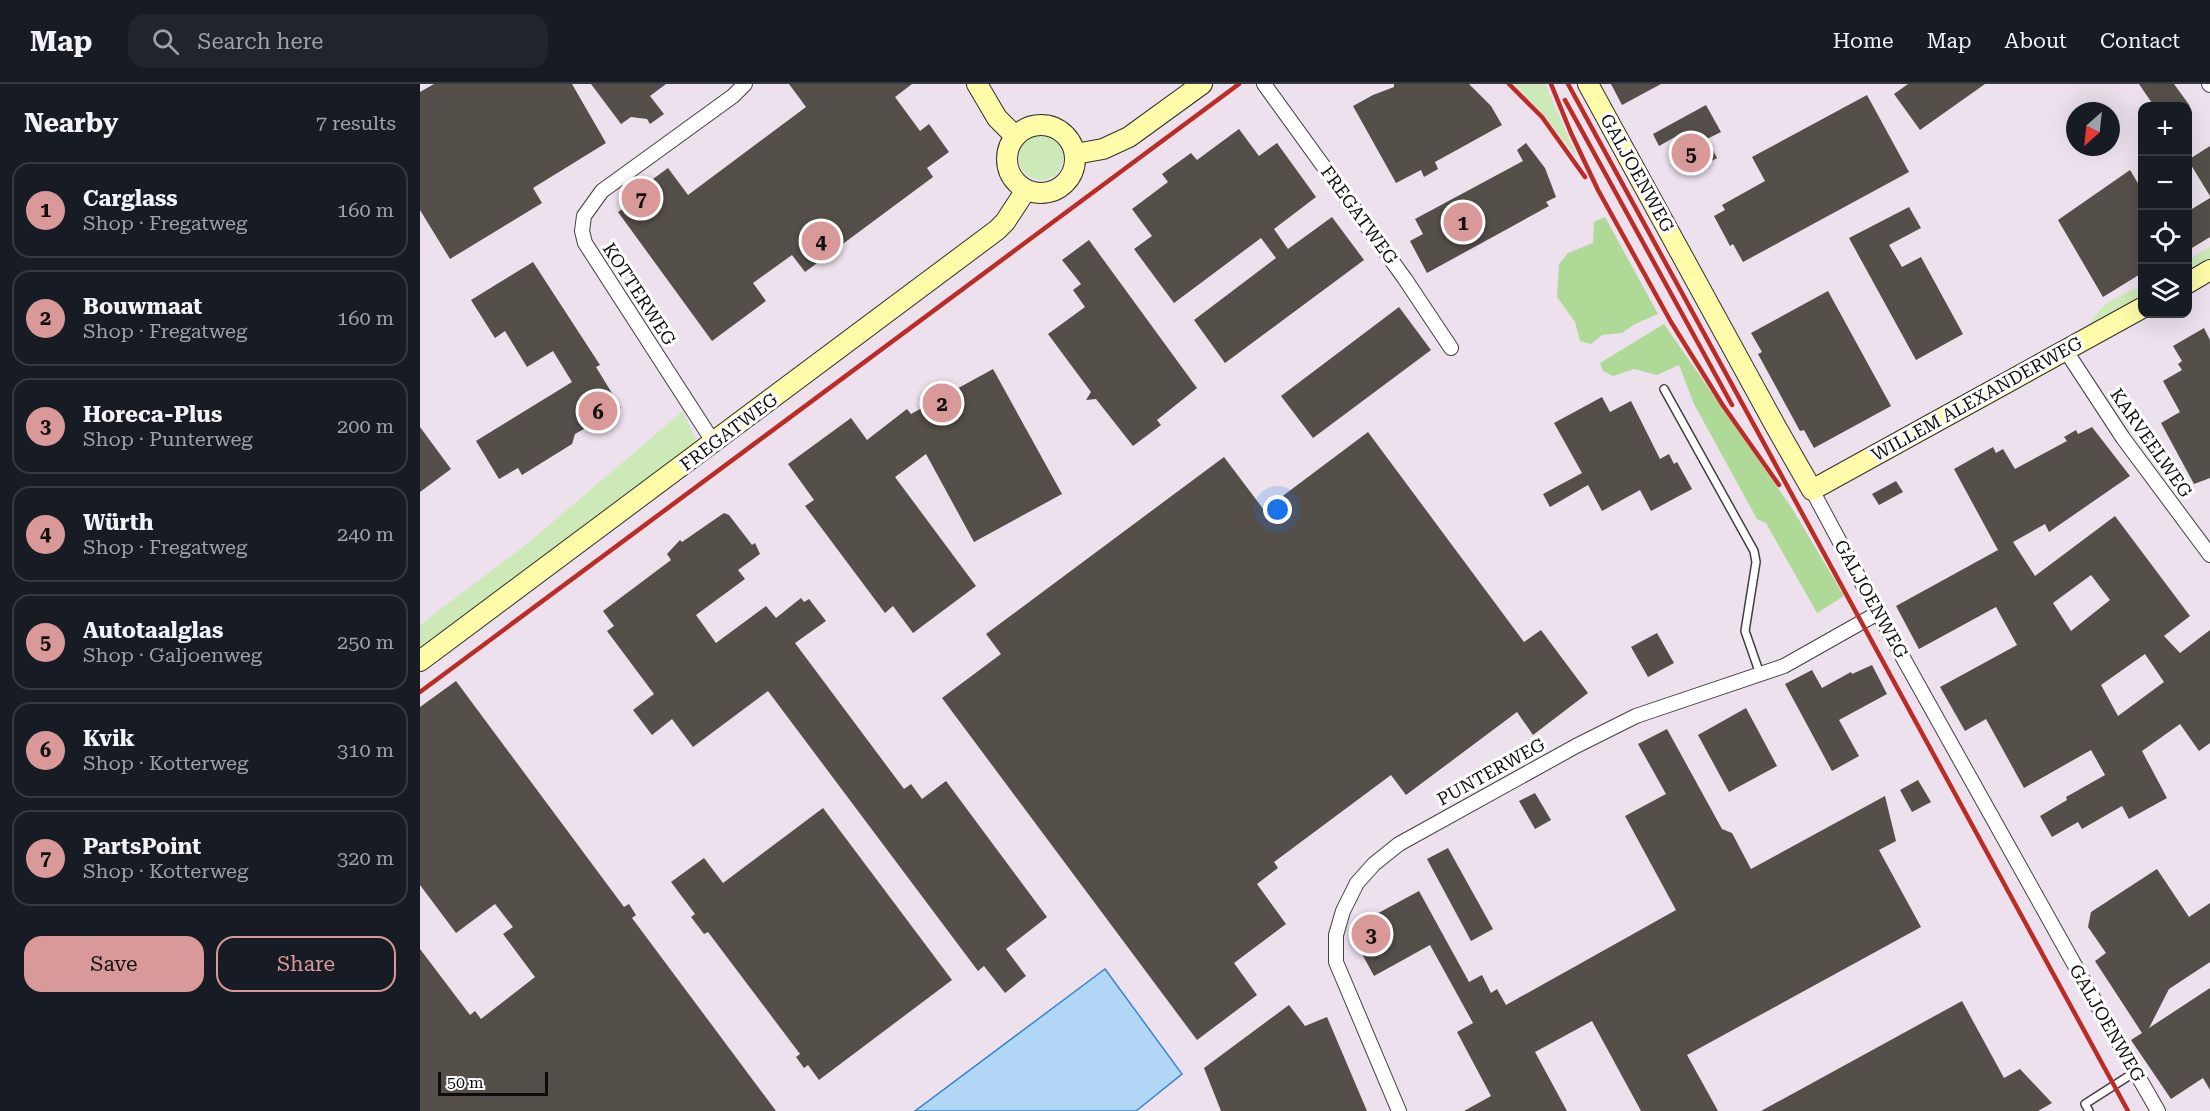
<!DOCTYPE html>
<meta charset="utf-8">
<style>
body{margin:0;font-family:"Roboto Serif",serif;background:#20242c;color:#f1f3f6}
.controls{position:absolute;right:18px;top:18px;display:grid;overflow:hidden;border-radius:12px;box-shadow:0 6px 24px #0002}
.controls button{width:54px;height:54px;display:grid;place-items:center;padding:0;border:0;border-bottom:2px solid #363941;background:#171b24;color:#f1f3f6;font:30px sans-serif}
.compass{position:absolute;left:1646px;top:18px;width:54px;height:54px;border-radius:50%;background:#171b24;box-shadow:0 6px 24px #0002;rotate:207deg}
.scale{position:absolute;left:18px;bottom:15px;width:110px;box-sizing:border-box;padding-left:6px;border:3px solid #0d0d0d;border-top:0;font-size:16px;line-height:21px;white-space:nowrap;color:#0d0d0d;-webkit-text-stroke:4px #fff;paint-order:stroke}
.you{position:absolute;left:858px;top:426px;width:21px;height:21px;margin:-15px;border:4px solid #fff;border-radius:50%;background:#1a73e8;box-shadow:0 0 0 9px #1a73e833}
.badge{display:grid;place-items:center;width:39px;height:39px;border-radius:50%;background:#d99998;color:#111;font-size:20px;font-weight:700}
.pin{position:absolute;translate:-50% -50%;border:3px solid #fff;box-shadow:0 2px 6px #0006}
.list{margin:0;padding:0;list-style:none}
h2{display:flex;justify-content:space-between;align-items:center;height:78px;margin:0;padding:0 24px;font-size:26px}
h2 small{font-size:20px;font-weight:400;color:#9ea1a6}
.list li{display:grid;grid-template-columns:39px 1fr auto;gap:18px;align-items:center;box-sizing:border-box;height:96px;margin:0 12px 12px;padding:0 12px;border:2px solid #363941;border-radius:18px}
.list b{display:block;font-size:22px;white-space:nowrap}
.list p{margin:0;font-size:20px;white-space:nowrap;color:#9ea1a6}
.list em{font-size:20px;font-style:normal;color:#9ea1a6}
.actions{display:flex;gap:12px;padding:18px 24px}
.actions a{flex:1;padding:14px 0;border:2px solid #d99998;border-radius:18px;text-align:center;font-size:21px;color:#d99998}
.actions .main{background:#d99998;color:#111}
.icon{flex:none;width:33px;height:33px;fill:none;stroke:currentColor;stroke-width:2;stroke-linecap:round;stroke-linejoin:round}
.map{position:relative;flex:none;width:1790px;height:1027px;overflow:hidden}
header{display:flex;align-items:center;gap:36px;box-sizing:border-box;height:84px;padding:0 30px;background:#171b24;border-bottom:2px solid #363941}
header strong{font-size:28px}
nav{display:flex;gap:33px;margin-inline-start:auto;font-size:21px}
.search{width:420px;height:54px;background:#20242c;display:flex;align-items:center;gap:15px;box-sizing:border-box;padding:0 21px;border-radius:18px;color:#9ea1a6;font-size:22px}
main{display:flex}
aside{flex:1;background:#171b24}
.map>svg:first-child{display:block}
</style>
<header>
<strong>Map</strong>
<div class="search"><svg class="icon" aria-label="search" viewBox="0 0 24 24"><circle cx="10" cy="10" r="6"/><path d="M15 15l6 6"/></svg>Search here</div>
<nav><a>Home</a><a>Map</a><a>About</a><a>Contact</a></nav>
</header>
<main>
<aside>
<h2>Nearby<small>7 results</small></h2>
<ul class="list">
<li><span class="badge">1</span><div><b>Carglass</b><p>Shop · Fregatweg</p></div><em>160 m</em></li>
<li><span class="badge">2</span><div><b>Bouwmaat</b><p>Shop · Fregatweg</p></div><em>160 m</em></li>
<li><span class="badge">3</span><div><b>Horeca-Plus</b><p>Shop · Punterweg</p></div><em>200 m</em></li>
<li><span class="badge">4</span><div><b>Würth</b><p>Shop · Fregatweg</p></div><em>240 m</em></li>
<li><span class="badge">5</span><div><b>Autotaalglas</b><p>Shop · Galjoenweg</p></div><em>250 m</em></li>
<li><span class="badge">6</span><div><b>Kvik</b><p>Shop · Kotterweg</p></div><em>310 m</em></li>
<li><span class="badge">7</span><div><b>PartsPoint</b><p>Shop · Kotterweg</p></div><em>320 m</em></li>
</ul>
<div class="actions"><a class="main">Save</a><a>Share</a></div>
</aside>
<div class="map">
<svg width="1790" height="1027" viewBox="0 0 1790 1027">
<rect width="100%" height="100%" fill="#fffded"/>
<!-- industrial -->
<path fill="#ece1ec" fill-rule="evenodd" d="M 0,0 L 1786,0 L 1790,7 L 1790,1027 L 0,1027 ZM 1722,22 L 1768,22 L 1768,230 L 1722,230 ZM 1655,27 L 1691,27 L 1691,63 L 1655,63 Z"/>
<!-- green -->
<g fill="#cce9b7">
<polygon points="1094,0 1125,0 1158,75 1123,30"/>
<circle cx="621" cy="74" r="22"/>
<polygon points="1790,163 1790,175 1768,188 1768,176"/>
<polygon points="1722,200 1722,213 1666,244 1684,221"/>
<polygon points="263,327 278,362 0,569 0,541 107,460"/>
</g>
<!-- forest -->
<g fill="#afd997">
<polygon points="1185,133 1238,230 1215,240 1202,249 1182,251 1171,260 1160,257 1155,238 1137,213 1139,180 1148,169 1173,159 1174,138"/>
<polygon points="1244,240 1373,426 1424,512 1397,529 1346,439 1337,435 1274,320 1259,281 1237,291 1214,285 1193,292 1183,287 1180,279"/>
</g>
<!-- water -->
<polygon fill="#b2d6f6" stroke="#3a85cc" stroke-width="1.5" points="685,885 762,990 716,1027 495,1027"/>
<!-- building -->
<g fill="#554f49" fill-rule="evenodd">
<polygon points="14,0 152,0 186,59 113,104 122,119 30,175 0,126 0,8"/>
<polygon points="171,0 246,0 230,12 244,30 230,40 227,35 211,33 201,40"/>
<polygon points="369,0 492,0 475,13 500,47 509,40 529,68 507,84 513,93 385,188 372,171 333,199 346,217 292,257 198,128 207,122 203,117 248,84 268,111 386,23"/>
<polygon points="974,0 1049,0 1071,22 1082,41 1015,78 1018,85 1004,93 1001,86 976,99 933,22 953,11 974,3"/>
<polygon points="1191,0 1241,0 1202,21"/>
<polygon points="1488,0 1565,0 1500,46 1474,10"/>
<polygon points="1719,0 1754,0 1770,22 1734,22"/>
<polygon points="1447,11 1489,88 1323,178 1313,160 1310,162 1294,132 1305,126 1302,121 1345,97 1332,73"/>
<polygon points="1286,21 1301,48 1287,55 1297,74 1273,87 1255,53 1239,62 1233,50"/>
<polygon points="819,45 839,72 857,59 896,113 854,145 868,165 912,133 944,176 805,279 774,236 856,174 841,154 754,219 714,165 732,152 712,125 748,98 742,90 771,69 777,76"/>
<polygon points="1106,59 1125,84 1136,113 1126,118 1129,122 1007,189 990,157 1003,150 995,135 1103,77 1097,66"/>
<polygon points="1790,62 1790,112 1768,76"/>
<polygon points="1710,86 1722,106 1722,189 1683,213 1638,136"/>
<polygon points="1790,114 1790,153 1767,167 1767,128"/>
<polygon points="1489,123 1501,144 1469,161 1482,183 1501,173 1543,250 1496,276 1429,154"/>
<polygon points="669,156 777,304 737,336 741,341 713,362 676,315 666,316 671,308 628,250 665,223 653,206 661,200 642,176"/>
<polygon points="113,178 180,281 176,283 201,324 155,350 152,360 102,391 98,384 79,395 56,357 152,298 133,267 107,283 85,247 75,254 51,216"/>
<polygon points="1408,207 1471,322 1394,364 1384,346 1380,347 1338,270 1342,268 1331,249"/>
<polygon points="979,223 1011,266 893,354 861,312"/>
<polygon points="1784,244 1790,256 1790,394 1774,400 1741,339 1760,328 1743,297 1762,286 1758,280 1762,277 1753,262"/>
<polygon points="573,285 642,410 554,458 506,370 475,393 556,502 493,549 473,522 465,529 385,422 394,416 368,380 431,334 447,356 487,325 491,330"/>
<polygon points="1182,313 1190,328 1211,317 1240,375 1249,370 1254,380 1257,378 1272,405 1231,427 1220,406 1182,427 1168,401 1130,423 1123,410 1162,389 1134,339"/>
<polygon points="0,343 31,385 0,408"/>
<path d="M 1672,343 L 1710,392 L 1629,448 L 1625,440 L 1593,458 L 1615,492 L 1695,432 L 1770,532 L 1744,552 L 1760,569 L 1790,546 L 1790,659 L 1779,667 L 1760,640 L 1722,667 L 1747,714 L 1709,735 L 1702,722 L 1662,745 L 1658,738 L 1632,753 L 1620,732 L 1647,716 L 1646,713 L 1685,691 L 1671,666 L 1604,704 L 1566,635 L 1545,647 L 1520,603 L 1597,561 L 1576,523 L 1499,565 L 1476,522 L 1578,466 L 1534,385 L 1573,363 L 1576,369 L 1583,365 L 1595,385 L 1647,357 L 1644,353 L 1656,346 L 1658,350 ZM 1671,491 L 1690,516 L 1651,547 L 1633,519 ZM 1725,570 L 1744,598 L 1698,632 L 1681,601 Z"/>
<polygon points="948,348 1104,558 1121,546 1168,609 1113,651 1097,628 986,711 971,691 854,778 858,784 837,800 866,840 814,879 837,911 777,956 522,614 581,570 566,550 804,373 844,426"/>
<polygon points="1476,397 1483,408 1459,421 1452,410"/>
<polygon points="304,429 309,431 332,461 335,459 340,470 318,486 325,495 276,531 296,559 346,522 356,534 381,514 384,518 389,515 406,537 375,559 484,705 491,700 502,715 526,697 627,833 586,865 606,892 585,909 564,882 558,887 348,607 273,663 252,635 232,651 213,626 234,610 187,547 194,542 183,527 251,476 247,470 260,456 262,458"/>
<polygon points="1237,549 1254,579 1228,593 1211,563"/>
<polygon points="1452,581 1467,610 1419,636 1439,672 1412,687 1365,600 1392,586 1402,604 1431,588 1432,590"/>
<polygon points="36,597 204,823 209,820 216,831 212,834 356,1027 0,1027 0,865 50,931 55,927 61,935 115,893 83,850 93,843 75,820 36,849 0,801 0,623"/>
<polygon points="1326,624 1357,682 1309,708 1278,651"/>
<polygon points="1247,645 1302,745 1312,749 1331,785 1465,712 1476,757 1459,766 1501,843 1267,971 1298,1027 1221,1027 1172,937 1115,968 1147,1027 1044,1027 1071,1012 1037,948 1053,939 1010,861 954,892 941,868 950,863 938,840 999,807 1049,898 1062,891 1071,909 1077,905 1086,921 1256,826 1205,732 1246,710 1218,660"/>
<polygon points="1498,696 1511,718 1492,728 1480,706"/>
<polygon points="1115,709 1131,736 1115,745 1099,717"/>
<polygon points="403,724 532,896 399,996 388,981 384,984 376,973 380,970 288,848 284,850 271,833 275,830 251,798 284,774 303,799"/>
<polygon points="1028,764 1073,845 1051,857 1007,775"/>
<polygon points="1737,785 1769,833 1790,819 1790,878 1749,905 1729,944 1790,904 1790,1006 1783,994 1751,1015 1711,956 1722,949 1675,877 1686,869 1668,843 1671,828"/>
<polygon points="1542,917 1584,994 1600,985 1632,1019 1618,1027 1341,1027"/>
<polygon points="869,921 885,942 907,933 947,1027 801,1027 784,984"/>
</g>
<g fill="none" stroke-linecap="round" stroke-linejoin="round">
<!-- lane casing -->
<g stroke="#404040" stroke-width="10">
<g id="lane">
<polyline points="1244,305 1334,467 1336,478 1325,547 1340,590"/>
<polyline points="1669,1027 1665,1020 1715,988"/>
</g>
</g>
<!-- street casing -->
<g stroke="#404040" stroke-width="16">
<g id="street">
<polyline points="844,0 985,195 1031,264"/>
<polyline points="1789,0 1790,1"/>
<polyline points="1646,267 1703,354 1790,471"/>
<polyline points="294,359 165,159 162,147 164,132 182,107 313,12 325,0"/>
<polyline points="1392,406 1458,529 1672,912 1738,1027"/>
<polyline points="979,1027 916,878 916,851 923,827 937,799 954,780 979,760 1156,662 1216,632 1364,582 1458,529"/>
</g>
</g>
<!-- secondary casing -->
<g stroke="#2f2f2f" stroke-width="22">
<g id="secondary">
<polyline points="557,0 577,34 595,52"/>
<polyline points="1168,0 1356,343 1392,406 1722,224"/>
<circle cx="621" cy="75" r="34"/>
<polyline points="655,70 683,65 709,53 782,0"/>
<polyline points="1768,199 1790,186"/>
<polyline points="0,577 577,146 585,138 606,106"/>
</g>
</g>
<!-- lane -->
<use href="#lane" stroke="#fff" stroke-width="7"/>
<!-- street -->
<use href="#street" stroke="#fff" stroke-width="14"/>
<!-- secondary -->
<use href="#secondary" stroke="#fefca9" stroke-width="20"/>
<!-- rail -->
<g stroke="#bc2c26" stroke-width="4.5">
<polyline points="1089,0 1122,33 1165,93"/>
<polyline points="1131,0 1151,49 1178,106 1251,238 1302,320 1359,401"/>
<polyline points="1148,0 1708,1027"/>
<polyline points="1145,16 1312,321"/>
<polyline points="0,608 819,0"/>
</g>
</g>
<g text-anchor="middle" stroke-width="6" stroke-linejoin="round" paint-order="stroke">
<!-- street labels -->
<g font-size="18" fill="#0d0d0d" stroke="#fff">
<text transform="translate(1217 89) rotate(61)" y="6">GALJOENWEG</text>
<text transform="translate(939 131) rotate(54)" y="6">FREGATWEG</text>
<text transform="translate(219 210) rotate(57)" y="6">KOTTERWEG</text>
<text transform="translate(1557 315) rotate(-29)" y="6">WILLEM ALEXANDERWEG</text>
<text transform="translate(309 348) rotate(-37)" y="6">FREGATWEG</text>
<text transform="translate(1731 359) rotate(55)" y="6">KARVEELWEG</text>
<text transform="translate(1451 515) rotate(61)" y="6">GALJOENWEG</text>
<text transform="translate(1071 688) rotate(-29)" y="6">PUNTERWEG</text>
<text transform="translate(1687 939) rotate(60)" y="6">GALJOENWEG</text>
</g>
</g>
</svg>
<div class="controls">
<button>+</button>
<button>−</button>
<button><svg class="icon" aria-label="locate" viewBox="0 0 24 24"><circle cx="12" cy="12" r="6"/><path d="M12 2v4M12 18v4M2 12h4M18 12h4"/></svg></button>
<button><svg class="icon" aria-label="layers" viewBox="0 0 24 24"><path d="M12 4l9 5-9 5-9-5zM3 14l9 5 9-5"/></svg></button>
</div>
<svg class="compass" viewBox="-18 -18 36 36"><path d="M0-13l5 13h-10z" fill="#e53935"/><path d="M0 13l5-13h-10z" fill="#9ea1a6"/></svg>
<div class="scale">50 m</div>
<div class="you"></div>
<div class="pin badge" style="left:1043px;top:138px">1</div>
<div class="pin badge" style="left:522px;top:319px">2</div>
<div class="pin badge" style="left:951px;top:850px">3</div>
<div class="pin badge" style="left:401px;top:157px">4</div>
<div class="pin badge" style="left:1271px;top:69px">5</div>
<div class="pin badge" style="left:178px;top:327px">6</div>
<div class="pin badge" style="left:221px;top:114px">7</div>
</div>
</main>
